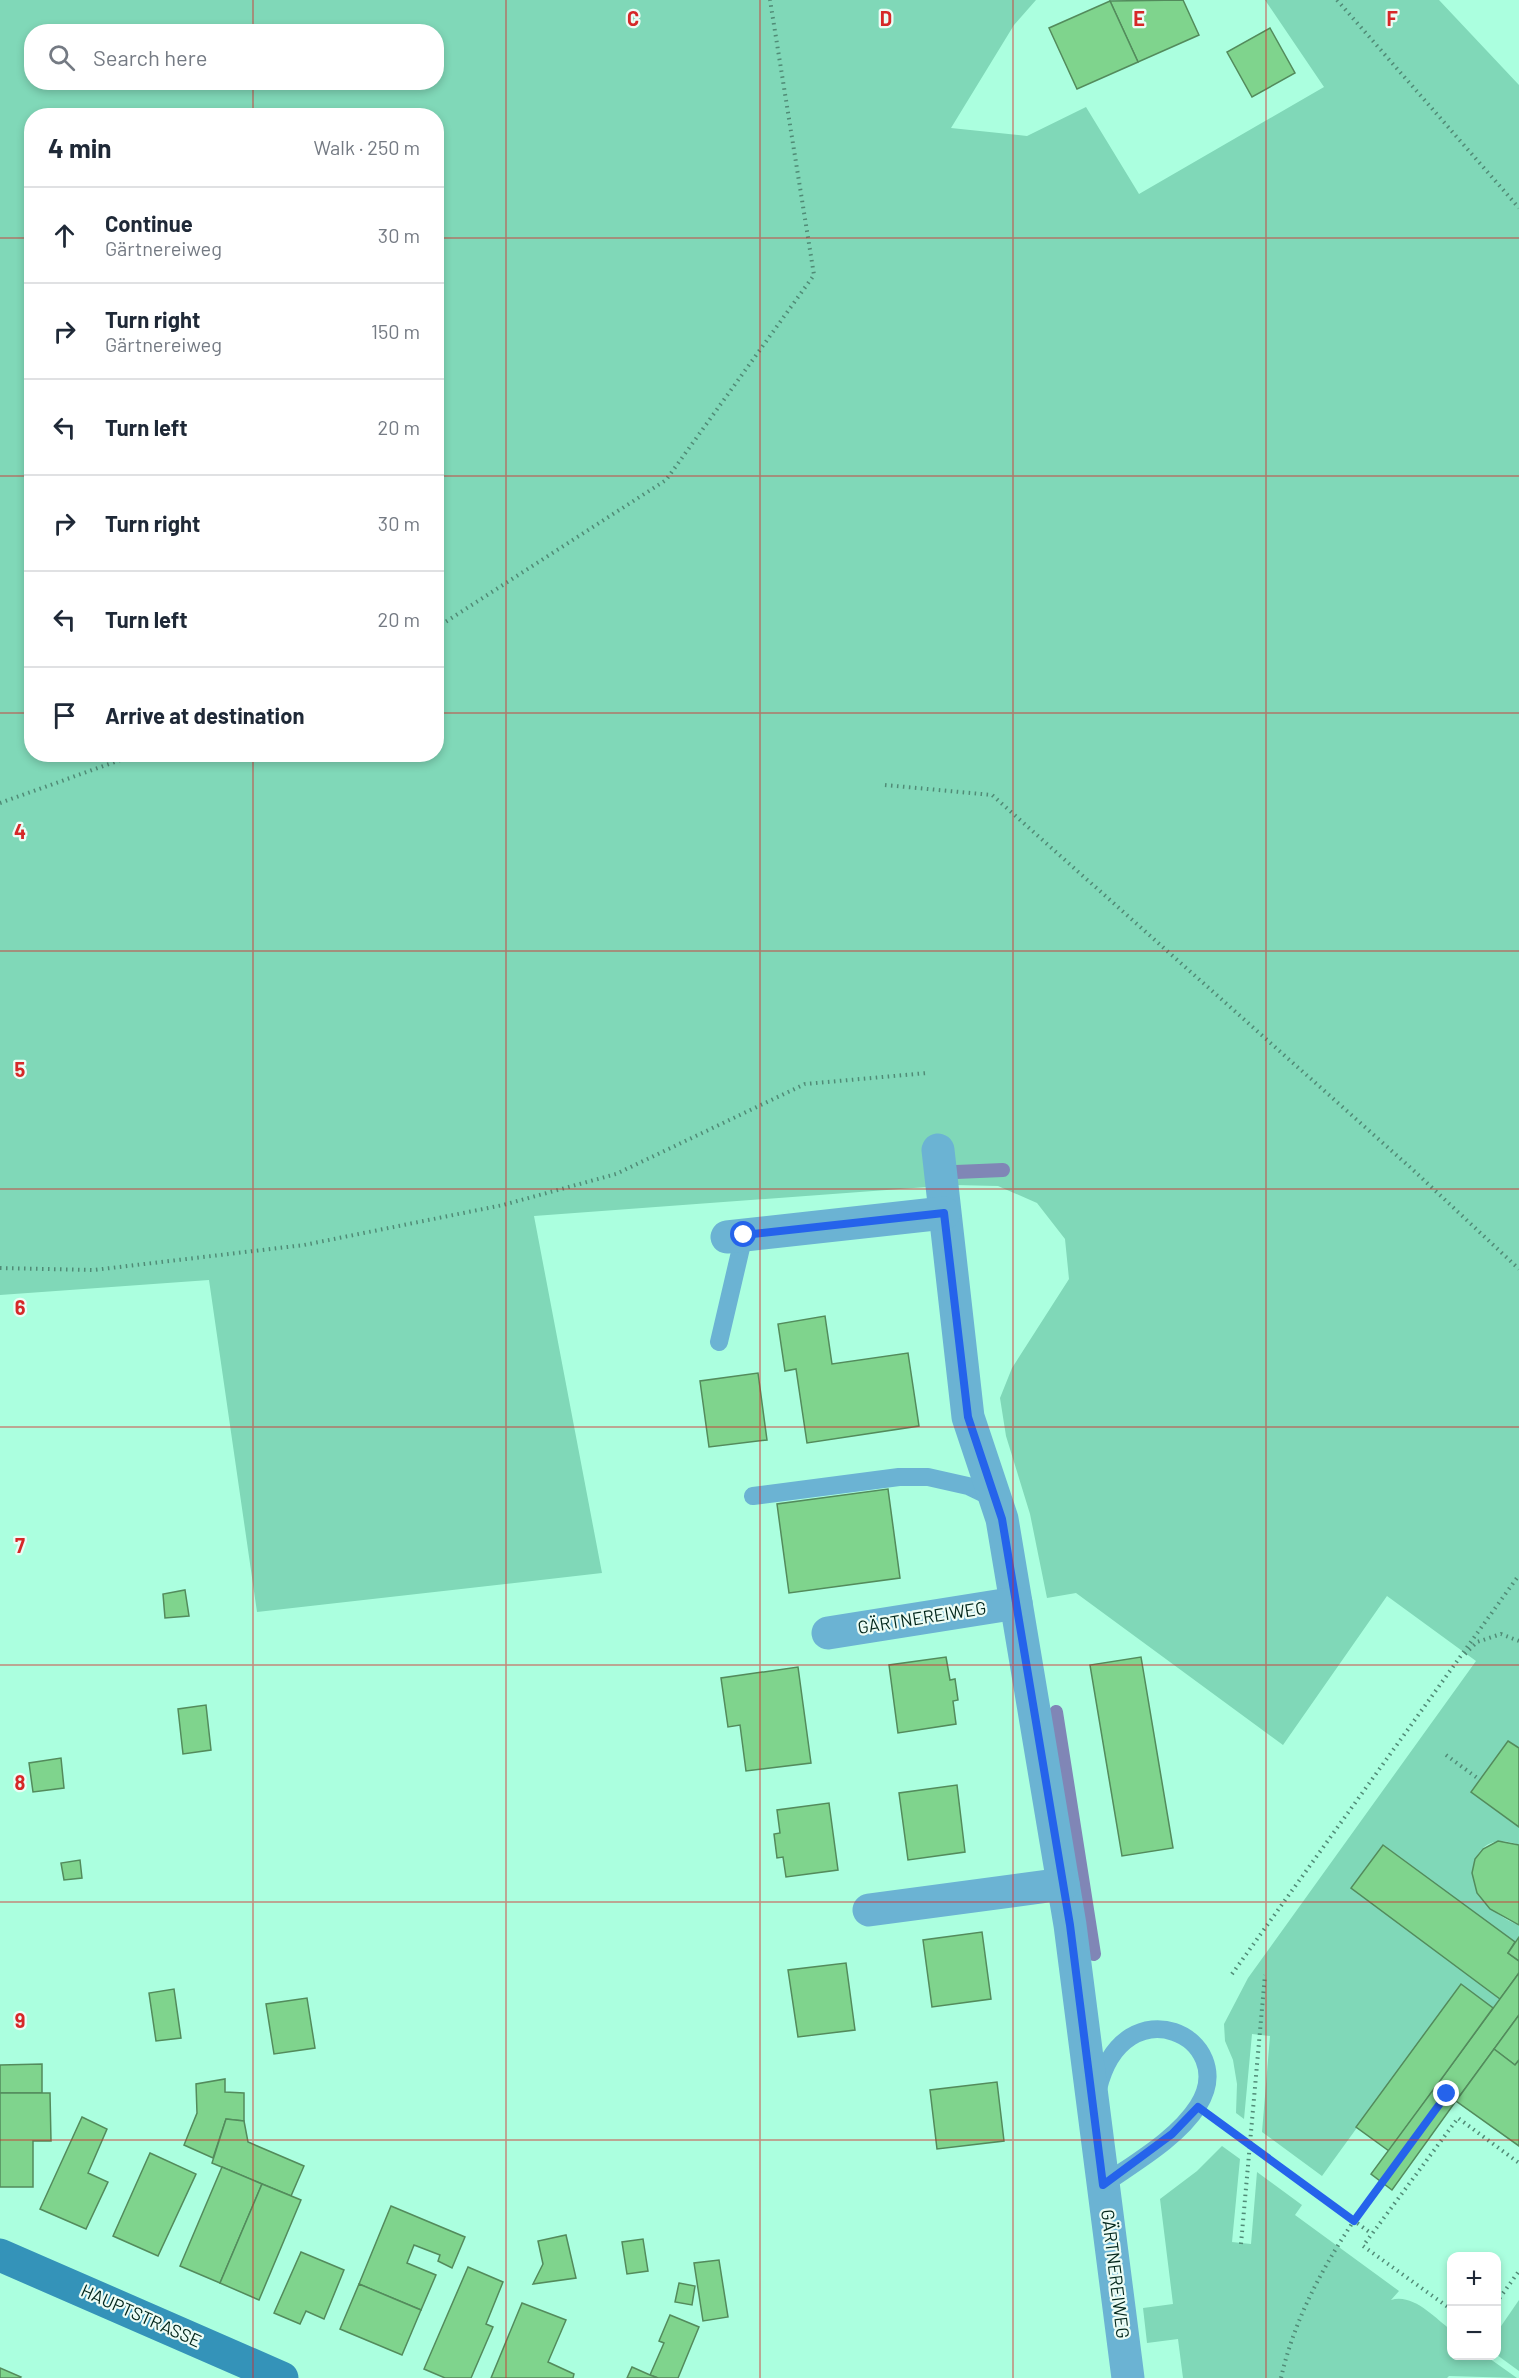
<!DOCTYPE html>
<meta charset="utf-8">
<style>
body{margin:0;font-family:Barlow,sans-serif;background:#f6f6f7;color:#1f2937}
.controls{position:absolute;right:18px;bottom:18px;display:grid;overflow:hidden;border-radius:12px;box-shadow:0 3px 9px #0003}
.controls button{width:54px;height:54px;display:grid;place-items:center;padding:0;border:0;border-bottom:2px solid #e0e1e3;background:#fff;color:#1f2937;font:30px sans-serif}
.stop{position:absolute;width:18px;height:18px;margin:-14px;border:4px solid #2563eb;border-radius:50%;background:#fff}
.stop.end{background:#2563eb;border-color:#fff;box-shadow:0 2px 6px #0008}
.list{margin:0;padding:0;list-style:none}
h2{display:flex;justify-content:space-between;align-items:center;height:78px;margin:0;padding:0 24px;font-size:26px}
h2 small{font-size:20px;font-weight:400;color:#747a83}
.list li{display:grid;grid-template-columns:39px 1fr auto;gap:18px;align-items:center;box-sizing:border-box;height:96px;padding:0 24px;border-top:2px solid #e0e1e3}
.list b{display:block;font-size:22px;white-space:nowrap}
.list p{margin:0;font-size:20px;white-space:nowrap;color:#747a83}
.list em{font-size:20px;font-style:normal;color:#747a83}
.icon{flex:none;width:33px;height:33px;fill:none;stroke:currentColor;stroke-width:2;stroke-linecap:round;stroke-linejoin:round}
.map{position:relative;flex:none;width:1519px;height:2378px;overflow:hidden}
.search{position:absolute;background:#fff;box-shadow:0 3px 9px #0003;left:24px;top:24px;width:420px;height:66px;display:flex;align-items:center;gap:15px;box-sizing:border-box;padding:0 21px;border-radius:24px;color:#747a83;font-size:22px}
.panel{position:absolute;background:#fff;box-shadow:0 3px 9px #0003;left:24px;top:108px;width:420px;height:654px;border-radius:24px}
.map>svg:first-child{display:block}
</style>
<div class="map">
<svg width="1519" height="2378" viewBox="0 0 1519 2378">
<rect width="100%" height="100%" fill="#abffdf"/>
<!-- green -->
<g fill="#80d8b8" fill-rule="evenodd">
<path d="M 0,0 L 1036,0 L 1014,25 L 951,128 L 1027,136 L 1086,107 L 1139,194 L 1324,87 L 1265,0 L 1439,0 L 1519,85 L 1519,1748 L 1508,1741 L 1471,1792 L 1519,1827 L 1519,1845 C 1466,1824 1452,1900 1519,1925 L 1519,1937 L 1515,1942 L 1383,1845 L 1351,1888 L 1500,1999 L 1493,2008 L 1461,1984 L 1322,2176 L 1262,2132 L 1270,2036 L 1252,2034 L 1244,2119 L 1236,2113 L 1237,2084 L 1233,2060 L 1225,2041 L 1224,2024 L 1248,1978 L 1476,1661 L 1387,1596 L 1283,1745 L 1076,1593 L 1047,1598 L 1030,1514 L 1006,1436 L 1000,1398 L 1012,1368 L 1069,1279 L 1065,1239 L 1037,1203 L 998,1186 L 954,1185 L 534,1216 L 602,1573 L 257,1612 L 209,1280 L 0,1295 ZM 32,32 L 436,32 L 436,82 L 32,82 ZM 32,116 L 436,116 L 436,754 L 32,754 Z"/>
<path d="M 1222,2146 L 1240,2159 L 1232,2242 L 1251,2244 L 1257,2172 L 1302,2205 L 1295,2215 L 1399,2291 L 1391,2300 C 1413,2293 1435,2318 1451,2330 L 1452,2356 L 1486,2356 L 1517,2378 L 1449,2376 L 1447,2378 L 1183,2378 L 1178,2339 L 1147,2343 L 1143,2308 L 1173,2304 L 1160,2199 L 1197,2171 Z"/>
<polygon points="1519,2300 1519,2371 1497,2355 1497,2332"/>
</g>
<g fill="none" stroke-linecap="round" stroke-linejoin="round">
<!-- stream -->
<g stroke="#8086b6" stroke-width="14">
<polyline points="942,1180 956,1172 1003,1170"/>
<polyline points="1056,1712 1094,1954"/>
</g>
</g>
<!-- building -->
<g fill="#7fd48d" stroke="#538b5c" stroke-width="1.5">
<polygon points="1183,0 1199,35 1138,62 1110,1"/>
<polygon points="1110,1 1138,62 1077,89 1049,28"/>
<polygon points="1270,28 1295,73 1252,97 1227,52"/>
<polygon points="825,1316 832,1364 908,1353 919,1426 807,1443 796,1369 785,1371 778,1324"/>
<polygon points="758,1373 767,1440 709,1447 700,1381"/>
<polygon points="888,1489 900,1578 789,1593 777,1504"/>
<polygon points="185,1590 189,1616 165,1618 163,1594"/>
<polygon points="946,1657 950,1680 955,1679 958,1700 953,1701 956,1724 898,1733 889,1665"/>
<polygon points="1141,1657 1173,1848 1122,1856 1090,1665"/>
<polygon points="798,1667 811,1763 746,1771 740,1725 728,1727 721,1678"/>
<polygon points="206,1705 211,1750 183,1754 178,1709"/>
<polygon points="1508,1741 1519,1748 1519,1827 1471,1792"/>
<polygon points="61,1758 64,1788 33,1792 29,1763"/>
<polygon points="957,1785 965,1852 908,1860 899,1793"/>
<polygon points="829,1803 838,1870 786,1877 783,1857 777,1858 774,1834 780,1833 777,1810"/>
<polygon points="1498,1841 1519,1845 1519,1925 1490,1909 1477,1893 1472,1873 1475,1859 1483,1849"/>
<polygon points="1383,1845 1515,1942 1508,1953 1519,1961 1519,1973 1500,1999 1351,1888"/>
<polygon points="80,1860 82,1878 64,1880 61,1863"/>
<polygon points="982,1932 991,1999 932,2007 923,1940"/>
<polygon points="1519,1937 1519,1961 1508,1953"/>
<polygon points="846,1963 855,2030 798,2037 788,1970"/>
<polygon points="1519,1973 1519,2015 1456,2101 1436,2086"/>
<polygon points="1461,1984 1493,2008 1389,2151 1356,2127"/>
<polygon points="174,1989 181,2038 156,2041 149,1993"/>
<polygon points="307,1998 315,2048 274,2054 266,2004"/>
<polygon points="1519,2015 1519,2060 1515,2065 1494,2049"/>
<polygon points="1494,2049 1515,2065 1519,2060 1519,2146 1456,2101"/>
<polygon points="42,2064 42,2093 0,2093 0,2065"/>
<polygon points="225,2079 225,2092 244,2093 244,2121 226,2119 213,2158 184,2145 197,2113 196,2084"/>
<polygon points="997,2082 1004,2141 937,2149 930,2090"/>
<polygon points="1436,2086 1456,2101 1392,2190 1371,2174"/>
<polygon points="0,2093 50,2093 51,2141 33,2141 33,2187 0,2187"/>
<polygon points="82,2117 107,2129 88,2173 108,2182 86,2229 40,2209"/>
<polygon points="226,2119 244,2121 248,2142 304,2166 291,2196 212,2163"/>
<polygon points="150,2153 196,2174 158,2256 113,2236"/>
<polygon points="222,2167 262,2184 220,2283 180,2266"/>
<polygon points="262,2184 301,2200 259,2300 220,2283"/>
<polygon points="391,2206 465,2237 452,2268 438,2261 440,2255 414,2245 407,2263 436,2275 421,2310 359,2284"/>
<polygon points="566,2235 576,2278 533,2284 543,2264 538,2241"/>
<polygon points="643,2239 648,2271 627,2274 622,2242"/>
<polygon points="301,2252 344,2270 324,2319 306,2311 300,2324 274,2313"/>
<polygon points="719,2260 728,2317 703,2321 694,2263"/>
<polygon points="468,2267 503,2282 486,2324 493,2327 471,2378 445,2378 424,2369"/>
<polygon points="679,2283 695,2286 692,2305 675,2302"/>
<polygon points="359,2284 421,2310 402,2355 340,2329"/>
<polygon points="522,2303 566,2320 548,2362 574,2374 573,2378 491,2378"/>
<polygon points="670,2315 699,2327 678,2378 658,2378 650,2375 664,2343 659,2341"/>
<polygon points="632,2367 650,2375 658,2378 627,2378"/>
<polygon points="0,2368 21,2377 20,2378 0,2378"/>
</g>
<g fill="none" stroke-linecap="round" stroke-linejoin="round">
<!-- path -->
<g stroke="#508b76" stroke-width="4" stroke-dasharray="1.5 4.5" stroke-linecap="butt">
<polyline points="1337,0 1519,208"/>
<polyline points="436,628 666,480 814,275 770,0"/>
<polyline points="885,785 992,795 1411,1168 1519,1269"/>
<polyline points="0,803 137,754"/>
<polyline points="0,1268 94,1270 304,1245 503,1205 616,1174 805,1084 927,1073"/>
<polyline points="1465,1654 1477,1642 1501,1634 1519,1641"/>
<polyline points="1446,1755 1480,1780"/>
<polyline points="1232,1974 1519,1575"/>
<polyline points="1222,2124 1372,2234"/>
<polyline points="1241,2244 1265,1975"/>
<polyline points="1496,2303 1519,2271"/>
<polyline points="1452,2310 1363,2246 1458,2118 1519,2163"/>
<path d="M 1281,2378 C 1306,2268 1382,2183 1447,2094"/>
</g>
<!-- service -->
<g stroke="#6bb3d3" stroke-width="18">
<polyline points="719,1342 744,1235"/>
<polyline points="753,1496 899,1477 928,1477 968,1486 995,1499"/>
<path d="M 1098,2089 C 1124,1982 1241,2038 1198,2106 C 1177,2139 1134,2163 1103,2185"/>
</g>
<!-- minor -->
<g stroke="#6bb3d3" stroke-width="33">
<polyline points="938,1150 968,1417 1002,1519 1070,1925 1128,2378"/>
<polyline points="727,1237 944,1213"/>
<polyline points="828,1633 1016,1603"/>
<polyline points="869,1910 1063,1884"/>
</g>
<!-- secondary -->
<polyline stroke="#3493b9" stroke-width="33" points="0,2255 282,2378"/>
</g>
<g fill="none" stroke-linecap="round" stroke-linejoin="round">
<!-- route -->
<polyline stroke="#2563eb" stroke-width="8" points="744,1235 944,1213 968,1417 1002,1519 1070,1925 1103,2185 1172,2134 1198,2107 1354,2221 1447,2094"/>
</g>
<!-- grid -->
<path fill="none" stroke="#d62828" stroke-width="1.5" stroke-opacity="0.55" d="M 253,0 L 253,32M 506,0 L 506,2378M 760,0 L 760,2378M 1013,0 L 1013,2378M 1266,0 L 1266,2378M 253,82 L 253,116M 0,238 L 32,238M 436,238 L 1519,238M 0,476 L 32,476M 436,476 L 1519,476M 0,713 L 32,713M 436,713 L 1519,713M 253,754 L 253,2378M 0,951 L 1519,951M 0,1189 L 1519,1189M 0,1427 L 1519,1427M 0,1665 L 1519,1665M 0,1902 L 1519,1902M 0,2140 L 1519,2140"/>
<g text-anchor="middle" stroke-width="4.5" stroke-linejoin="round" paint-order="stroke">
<!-- street labels -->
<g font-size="18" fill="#01251a" stroke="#ecfcf5">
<text transform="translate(922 1618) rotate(-9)" y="6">GÄRTNEREIWEG</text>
<text transform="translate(1115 2274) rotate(83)" y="6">GÄRTNEREIWEG</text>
<text transform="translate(141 2316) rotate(24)" y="6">HAUPTSTRASSE</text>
</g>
</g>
<g font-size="20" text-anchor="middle" font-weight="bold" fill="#d62828" stroke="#ecfcf5" stroke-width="4.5" stroke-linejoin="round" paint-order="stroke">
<text x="633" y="26">C</text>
<text x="886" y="26">D</text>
<text x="1139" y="26">E</text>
<text x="1392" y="26">F</text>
<text x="20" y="839">4</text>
<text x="20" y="1077">5</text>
<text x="20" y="1315">6</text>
<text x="20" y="1553">7</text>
<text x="20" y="1790">8</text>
<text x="20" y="2028">9</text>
</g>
</svg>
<div class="controls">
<button>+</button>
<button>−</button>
</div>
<div class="stop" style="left:744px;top:1235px"></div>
<div class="stop end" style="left:1447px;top:2094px"></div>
<div class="search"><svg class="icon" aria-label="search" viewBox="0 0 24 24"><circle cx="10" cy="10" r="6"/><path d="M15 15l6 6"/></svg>Search here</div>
<section class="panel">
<h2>4 min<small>Walk · 250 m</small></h2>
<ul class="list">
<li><svg class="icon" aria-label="ahead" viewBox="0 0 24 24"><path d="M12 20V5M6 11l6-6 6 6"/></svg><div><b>Continue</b><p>Gärtnereiweg</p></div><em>30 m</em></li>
<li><svg class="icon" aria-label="right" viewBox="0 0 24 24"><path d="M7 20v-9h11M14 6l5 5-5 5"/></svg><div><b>Turn right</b><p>Gärtnereiweg</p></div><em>150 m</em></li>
<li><svg class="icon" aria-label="left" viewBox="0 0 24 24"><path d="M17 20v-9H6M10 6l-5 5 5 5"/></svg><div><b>Turn left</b></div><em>20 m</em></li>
<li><svg class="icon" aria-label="right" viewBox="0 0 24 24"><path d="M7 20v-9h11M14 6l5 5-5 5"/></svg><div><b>Turn right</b></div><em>30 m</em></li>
<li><svg class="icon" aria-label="left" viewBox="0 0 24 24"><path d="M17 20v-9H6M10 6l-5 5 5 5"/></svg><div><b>Turn left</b></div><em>20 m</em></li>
<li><svg class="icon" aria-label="arrive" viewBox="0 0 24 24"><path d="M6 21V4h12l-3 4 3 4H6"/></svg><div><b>Arrive at destination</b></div></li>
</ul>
</section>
</div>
